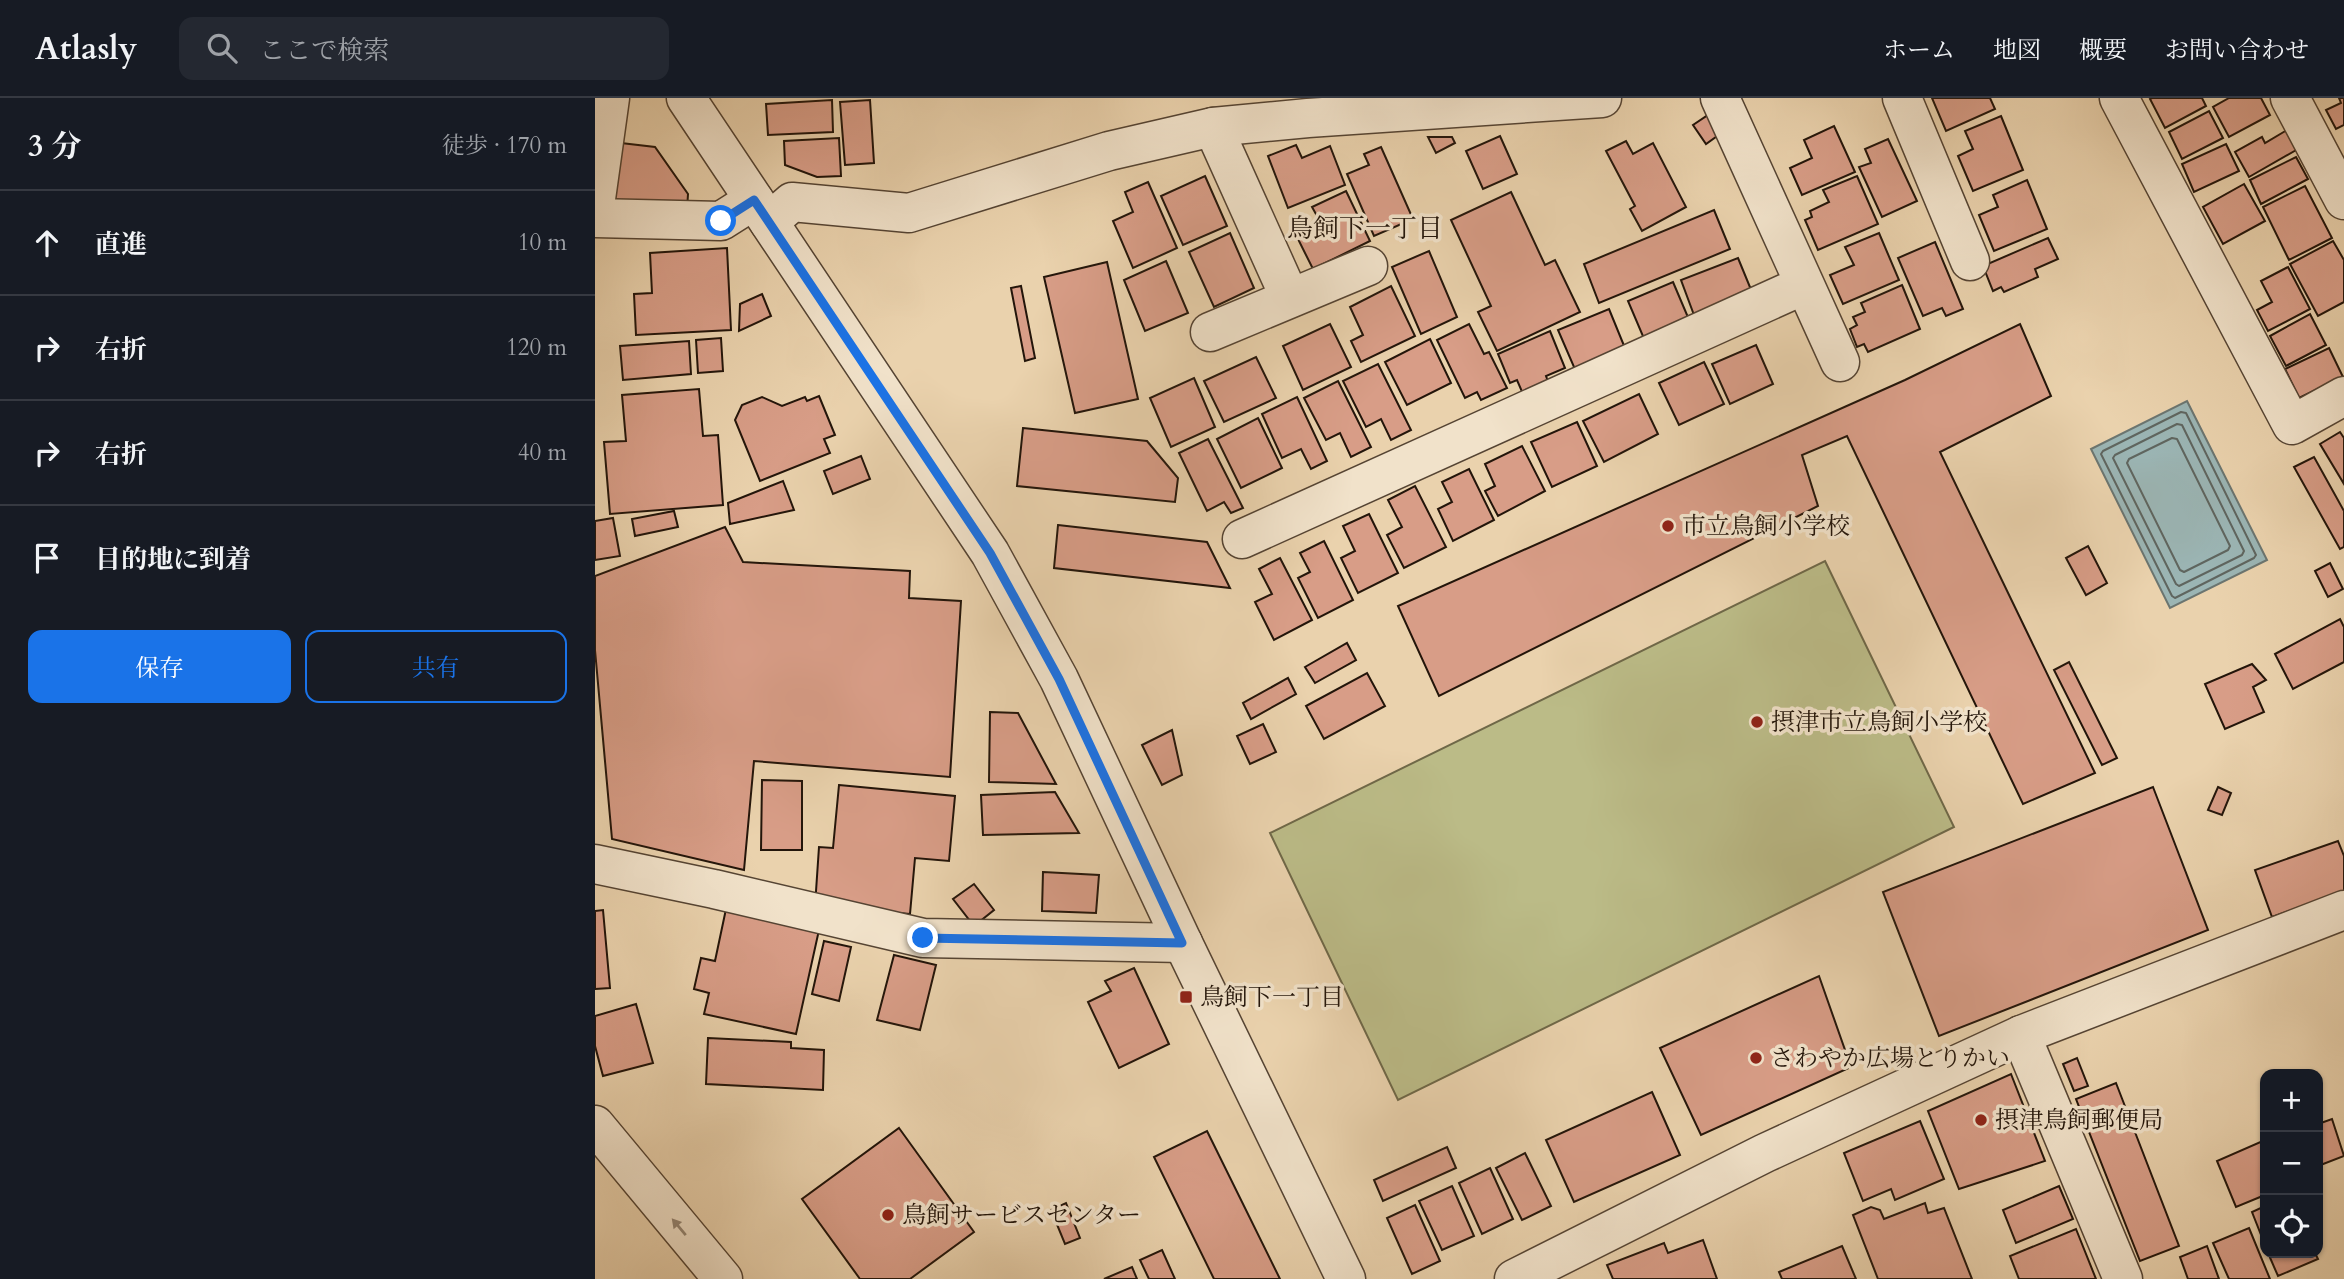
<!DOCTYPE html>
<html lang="ja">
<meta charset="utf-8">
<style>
body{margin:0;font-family:Cardo,"Noto Serif JP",serif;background:#242831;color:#f1f3f6}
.controls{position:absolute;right:21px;bottom:21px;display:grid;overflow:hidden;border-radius:14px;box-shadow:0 2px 5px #0004}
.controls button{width:63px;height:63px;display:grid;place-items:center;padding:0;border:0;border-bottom:2px solid #363941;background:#171b24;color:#f1f3f6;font:35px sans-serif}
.stop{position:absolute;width:21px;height:21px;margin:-16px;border:5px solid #1a73e8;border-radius:50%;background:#fff}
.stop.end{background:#1a73e8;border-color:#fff;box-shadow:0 2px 7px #0008}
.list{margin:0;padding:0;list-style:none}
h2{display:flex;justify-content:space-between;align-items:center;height:91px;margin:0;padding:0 28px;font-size:30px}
h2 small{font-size:23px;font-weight:400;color:#9ea1a6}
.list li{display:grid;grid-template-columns:46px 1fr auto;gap:21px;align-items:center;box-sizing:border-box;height:105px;padding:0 28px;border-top:2px solid #363941}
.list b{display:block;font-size:26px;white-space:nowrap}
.list em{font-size:23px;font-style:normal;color:#9ea1a6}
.actions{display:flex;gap:14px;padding:21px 28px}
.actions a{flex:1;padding:16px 0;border:2px solid #1a73e8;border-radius:14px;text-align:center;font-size:24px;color:#1a73e8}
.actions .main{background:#1a73e8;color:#fff}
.icon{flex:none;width:38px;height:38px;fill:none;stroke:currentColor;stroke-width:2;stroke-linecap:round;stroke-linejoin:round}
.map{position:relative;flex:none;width:1749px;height:1181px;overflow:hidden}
header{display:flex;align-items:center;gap:42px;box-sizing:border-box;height:98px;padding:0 35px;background:#171b24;border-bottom:2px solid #363941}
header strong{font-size:33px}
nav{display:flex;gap:38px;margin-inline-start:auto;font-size:24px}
.search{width:490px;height:63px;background:#242831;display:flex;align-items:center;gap:18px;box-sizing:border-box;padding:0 24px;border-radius:14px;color:#9ea1a6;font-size:26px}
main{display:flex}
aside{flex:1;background:#171b24}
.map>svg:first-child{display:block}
</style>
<header>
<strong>Atlasly</strong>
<div class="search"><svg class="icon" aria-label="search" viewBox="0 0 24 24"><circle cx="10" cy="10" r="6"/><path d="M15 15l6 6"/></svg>ここで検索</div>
<nav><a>ホーム</a><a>地図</a><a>概要</a><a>お問い合わせ</a></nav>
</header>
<main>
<aside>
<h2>3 分<small>徒歩 · 170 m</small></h2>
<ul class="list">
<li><svg class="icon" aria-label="ahead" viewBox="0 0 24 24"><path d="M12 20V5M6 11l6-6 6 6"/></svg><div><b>直進</b></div><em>10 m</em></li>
<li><svg class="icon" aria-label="right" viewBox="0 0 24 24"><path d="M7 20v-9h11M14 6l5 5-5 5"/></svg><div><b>右折</b></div><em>120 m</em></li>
<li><svg class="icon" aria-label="right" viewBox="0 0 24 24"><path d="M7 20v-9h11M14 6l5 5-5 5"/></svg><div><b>右折</b></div><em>40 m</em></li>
<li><svg class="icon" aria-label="arrive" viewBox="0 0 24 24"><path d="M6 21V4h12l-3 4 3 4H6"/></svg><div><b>目的地に到着</b></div></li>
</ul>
<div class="actions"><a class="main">保存</a><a>共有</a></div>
</aside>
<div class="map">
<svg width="1749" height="1181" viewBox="0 0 1749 1181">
<rect width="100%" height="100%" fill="#ead2ad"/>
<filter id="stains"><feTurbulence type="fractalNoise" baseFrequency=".00286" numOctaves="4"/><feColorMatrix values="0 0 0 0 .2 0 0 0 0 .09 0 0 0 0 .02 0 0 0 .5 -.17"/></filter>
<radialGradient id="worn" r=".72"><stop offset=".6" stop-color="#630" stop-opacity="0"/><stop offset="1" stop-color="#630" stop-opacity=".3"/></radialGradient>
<!-- green -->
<polygon fill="#bbbb87" stroke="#6f6848" stroke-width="2" points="1230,463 1359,729 803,1002 675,735"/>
<!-- water -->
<polygon fill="#9bb5b4" stroke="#6b7570" stroke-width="2" points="1592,303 1672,462 1575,510 1496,351"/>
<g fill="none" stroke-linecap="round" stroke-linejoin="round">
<!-- shore -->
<g stroke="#5f655f" stroke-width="2">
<polygon points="1586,314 1591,315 1661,457 1659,460 1580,500 1577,498 1506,356 1508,353"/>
<polygon points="1582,326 1587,327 1649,453 1647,457 1584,488 1581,486 1518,360 1520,357"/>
<polygon points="1577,340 1582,341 1635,448 1633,452 1589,474 1585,472 1532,365 1534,361"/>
</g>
</g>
<!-- building -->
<g fill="#d89d87" stroke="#23150a" stroke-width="2">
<polygon points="1337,0 1395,0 1400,11 1351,33"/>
<polygon points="1557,0 1607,0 1611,8 1570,30 1555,1"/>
<polygon points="1634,0 1666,0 1675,17 1634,39 1618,9"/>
<polygon points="1744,0 1749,0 1749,27 1741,31 1731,12 1746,5"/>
<polygon points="237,2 238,34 173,37 171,6"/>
<polygon points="275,2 279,65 250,67 245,4"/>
<polygon points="1614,13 1628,40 1587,61 1574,34"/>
<polygon points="1113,17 1125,36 1111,46 1098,27"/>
<polygon points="1406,18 1428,72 1378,93 1363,58 1378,51 1370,33"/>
<polygon points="1239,28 1260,74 1207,97 1195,70 1217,60 1209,42"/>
<polygon points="1692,32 1703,51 1654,79 1640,54 1667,39 1670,45"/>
<polygon points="905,38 922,76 888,91 871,53"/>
<polygon points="833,39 857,39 860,45 841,55"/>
<polygon points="244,40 246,78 222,79 190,67 189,43"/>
<polygon points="1293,41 1322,103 1287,119 1264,69 1276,65 1270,51"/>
<polygon points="1031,43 1038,56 1058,45 1091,109 1047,133 1035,111 1040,108 1011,53"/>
<polygon points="26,45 60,49 93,96 92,112 19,103"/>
<polygon points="1631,46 1644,73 1599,94 1587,66"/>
<polygon points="701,47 707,60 735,48 750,87 693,110 673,58"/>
<polygon points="786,49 818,121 779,138 752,76 774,67 769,56"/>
<polygon points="1701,59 1713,81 1666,106 1655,82"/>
<polygon points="610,78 632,128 588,147 566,98"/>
<polygon points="1262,78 1283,126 1223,152 1210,122 1217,119 1215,113 1234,104 1228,92"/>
<polygon points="1432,82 1452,131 1399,153 1384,117 1403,109 1398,97"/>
<polygon points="553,84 582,150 538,170 518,123 538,114 530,94"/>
<polygon points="1649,86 1670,123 1628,146 1608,109"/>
<polygon points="1710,88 1737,140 1694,162 1668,109"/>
<polygon points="751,93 775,143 718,171 701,137 726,125 717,109"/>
<polygon points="916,94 950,167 960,162 985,214 902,253 883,214 896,208 856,122"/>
<polygon points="1119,112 1135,151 1004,205 989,166"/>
<polygon points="635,135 659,190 619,209 594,154"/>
<polygon points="1284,135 1304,182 1248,206 1235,177 1259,167 1250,149"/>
<polygon points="1453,140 1463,161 1440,171 1443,179 1409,194 1406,189 1398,193 1388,168"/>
<polygon points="1738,143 1749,162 1749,204 1723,218 1695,166"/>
<polygon points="1340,144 1368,211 1351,218 1347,210 1328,218 1303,160"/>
<polygon points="132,150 136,232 41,237 39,196 57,195 55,155"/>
<polygon points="834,153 862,219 826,236 797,169"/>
<polygon points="1143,160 1157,194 1099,217 1086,182"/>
<polygon points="571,163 593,215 550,233 529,182"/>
<polygon points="512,164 543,301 480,315 449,179"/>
<polygon points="1693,169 1715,211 1673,233 1662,212 1677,204 1666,183"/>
<polygon points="1078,184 1095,224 1050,243 1033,203"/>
<polygon points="1307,187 1325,231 1273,254 1269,246 1262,249 1255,231 1262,227 1258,219 1270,214 1266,205"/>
<polygon points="426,188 440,260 430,263 416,190"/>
<polygon points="796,188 820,238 766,264 756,243 768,237 755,209"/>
<polygon points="167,196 176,218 144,233 145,206"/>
<polygon points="1014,211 1032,255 982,276 963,232"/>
<polygon points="1715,216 1731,247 1691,268 1675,238"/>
<polygon points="735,226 756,269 708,292 688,248"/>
<polygon points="874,226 889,256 894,254 912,290 886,302 882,294 870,300 842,242"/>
<polygon points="1425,226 1456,298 1345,354 1500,675 1428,706 1252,338 1207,357 1223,408 844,598 803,508 1310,282"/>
<polygon points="955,233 970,270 951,278 954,286 928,296 922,282 915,285 903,256"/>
<polygon points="126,240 128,273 103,275 101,242"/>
<polygon points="835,241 856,285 812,307 790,264"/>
<polygon points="94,243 96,276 28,282 25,248"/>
<polygon points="1161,247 1178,286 1135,306 1117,266"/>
<polygon points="1734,250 1748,279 1704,300 1690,271"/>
<polygon points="661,259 681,300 629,324 609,283"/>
<polygon points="1109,264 1129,306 1084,327 1064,285"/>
<polygon points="783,266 816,332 796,342 786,321 771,329 748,283"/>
<polygon points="599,280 620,329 576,349 555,300"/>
<polygon points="743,283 776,349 756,359 745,335 731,342 709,300"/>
<polygon points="104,291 108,338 123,337 128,407 15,416 9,344 31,343 27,297"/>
<polygon points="1044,296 1063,336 1009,364 988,323"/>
<polygon points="224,298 240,337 229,341 235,355 165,383 140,322 147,307 167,299 187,308 210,299 212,303"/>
<polygon points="702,299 732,363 716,371 706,351 687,360 667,316"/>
<polygon points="663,320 687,370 646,390 622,341"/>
<polygon points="982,324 1002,368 957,389 936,344"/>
<polygon points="428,330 552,343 583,380 580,404 422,388"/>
<polygon points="1745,334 1749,340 1749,386 1725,346"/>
<polygon points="613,341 648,410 636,415 629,404 612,413 584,355"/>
<polygon points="927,348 950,393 903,418 890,393 900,388 890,366"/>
<polygon points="266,358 275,381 238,396 229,373"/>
<polygon points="1719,359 1749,413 1749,449 1745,451 1699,369"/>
<polygon points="874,371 899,422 858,443 843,411 857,404 847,384"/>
<polygon points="188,383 199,412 135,426 133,405"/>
<polygon points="820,388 851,449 809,470 792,437 807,429 793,402"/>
<polygon points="79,413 83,429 40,438 37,421"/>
<polygon points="774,416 803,475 763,495 746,460 760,453 748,428"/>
<polygon points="18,420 25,458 0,462 0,423"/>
<polygon points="463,427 612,444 635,490 459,470"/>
<polygon points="130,429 148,464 315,473 314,500 366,503 355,679 159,663 149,772 17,741 0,552 0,478"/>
<polygon points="729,443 758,502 723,520 703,480 715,474 705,455"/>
<polygon points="1493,448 1512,485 1491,497 1471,460"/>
<polygon points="685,460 717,522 679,542 660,504 677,496 664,471"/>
<polygon points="1735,465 1748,491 1733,499 1720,473"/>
<polygon points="1745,521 1749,529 1749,564 1698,591 1680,556"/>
<polygon points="752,545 761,562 720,585 710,569"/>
<polygon points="1474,564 1522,660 1507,667 1459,572"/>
<polygon points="1657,566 1671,582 1658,589 1669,614 1630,631 1610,586"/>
<polygon points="772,575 790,608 729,641 711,608"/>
<polygon points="693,580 701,596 656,621 648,605"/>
<polygon points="395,614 423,615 461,686 394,684"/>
<polygon points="668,626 681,654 655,666 642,638"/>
<polygon points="577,632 587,677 567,687 547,647"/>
<polygon points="167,682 207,683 207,752 166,752"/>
<polygon points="244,687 360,698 354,763 320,760 315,816 220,808 224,749 238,750"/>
<polygon points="1558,689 1613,832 1344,938 1288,794"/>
<polygon points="1623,689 1636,695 1627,717 1613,712"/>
<polygon points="460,694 484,735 388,737 386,697"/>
<polygon points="1743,743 1749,758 1749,793 1677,819 1660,772"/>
<polygon points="448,774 504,777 501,815 447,813"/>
<polygon points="379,786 399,812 379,828 358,801"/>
<polygon points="131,811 224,832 201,936 109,916 114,895 99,891 106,860 120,863"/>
<polygon points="8,812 15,890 0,891 0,813"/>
<polygon points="229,843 256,849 244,903 217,896"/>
<polygon points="299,857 341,867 325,932 282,922"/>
<polygon points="539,870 574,946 524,970 493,904 516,893 510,883"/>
<polygon points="1224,878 1256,969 1106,1037 1065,950"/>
<polygon points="41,906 58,965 8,978 0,948 0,918"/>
<polygon points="113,940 196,944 196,950 229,952 228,992 111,986"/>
<polygon points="1482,960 1493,988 1479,993 1468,966"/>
<polygon points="1416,976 1450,1063 1364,1091 1333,1013"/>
<polygon points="1521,985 1584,1148 1545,1163 1481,1001"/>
<polygon points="1057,994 1085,1057 979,1104 951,1042"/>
<polygon points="1737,1021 1749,1058 1723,1068 1723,1026"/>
<polygon points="1325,1023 1349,1081 1300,1102 1296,1091 1268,1103 1249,1055"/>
<polygon points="304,1030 379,1134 315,1181 265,1181 207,1101"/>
<polygon points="612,1033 685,1181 619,1181 559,1059"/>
<polygon points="1670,1042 1670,1097 1641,1109 1622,1063"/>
<polygon points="852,1049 861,1070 788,1103 779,1082"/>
<polygon points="930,1055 956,1108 927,1122 901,1070"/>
<polygon points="895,1070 918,1121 887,1136 864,1085"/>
<polygon points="857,1088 879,1138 847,1152 824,1103"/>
<polygon points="1464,1088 1478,1121 1421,1145 1408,1112"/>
<polygon points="471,1105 485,1140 470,1146 456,1112"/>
<polygon points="1330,1105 1333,1115 1349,1110 1377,1181 1283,1181 1258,1117 1276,1109 1285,1112 1289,1121"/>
<polygon points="820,1107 845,1163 817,1176 792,1120"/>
<polygon points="1670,1108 1670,1147 1657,1114"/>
<polygon points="1654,1130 1675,1181 1634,1181 1618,1145"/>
<polygon points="1481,1131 1501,1181 1424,1181 1415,1158"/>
<polygon points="1108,1142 1122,1181 1018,1181 1012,1167 1069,1145 1073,1155"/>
<polygon points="1247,1148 1261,1181 1187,1181 1184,1174"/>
<polygon points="1612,1148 1624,1181 1593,1181 1585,1159"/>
<polygon points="567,1152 580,1181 554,1181 545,1162"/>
<polygon points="1673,1155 1720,1155 1723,1161 1683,1178"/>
<polygon points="537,1169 542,1181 509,1181"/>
</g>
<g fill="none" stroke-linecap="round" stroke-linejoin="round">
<!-- minor casing -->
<g stroke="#543" stroke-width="41">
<g id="minor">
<polyline points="91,0 395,455 464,581 588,845 751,1181"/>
<polyline points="1125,0 1245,264"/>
<polyline points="1307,0 1375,163"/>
<polyline points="1524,0 1697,327 1749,298"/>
<polyline points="1695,0 1749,102"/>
<polyline points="618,29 695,200"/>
<polyline points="0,108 15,0"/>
<polyline points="0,120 126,123 159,102"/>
<polyline points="174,124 197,104 314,115 514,53 618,29 713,20 1007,0"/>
<polyline points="615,234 773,168"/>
<polyline points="647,441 1209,187"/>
<polyline points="0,766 119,791 328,840 588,845"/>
<polyline points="1426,937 1528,1181"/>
<polyline points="0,1027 128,1181"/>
<polyline points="919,1181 1170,1055 1426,937 1749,812"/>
</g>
</g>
<!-- minor -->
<use href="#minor" stroke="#f1e2ca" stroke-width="38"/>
</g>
<!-- one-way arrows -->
<defs><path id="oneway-solid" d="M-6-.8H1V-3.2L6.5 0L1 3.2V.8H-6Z" transform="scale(1.75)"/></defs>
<use fill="#948674" href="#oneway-solid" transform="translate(84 1129) rotate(-130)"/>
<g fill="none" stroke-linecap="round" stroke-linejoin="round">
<!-- route -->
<polyline stroke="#1a73e8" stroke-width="9" points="126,123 159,102 395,455 464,581 587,845 328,840"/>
</g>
<!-- markers -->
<g fill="#8f2418" stroke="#f1e2ca" stroke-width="2.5">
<circle cx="1073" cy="428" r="7"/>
<circle cx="1162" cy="624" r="7"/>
<rect x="584" y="892" width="14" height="14" rx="3.5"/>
<circle cx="1161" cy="960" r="7"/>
<circle cx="1386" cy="1022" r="7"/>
<circle cx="293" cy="1117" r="7"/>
</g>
<g text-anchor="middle" stroke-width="7" stroke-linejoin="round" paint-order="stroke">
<!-- poi labels -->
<g font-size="24" fill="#23150a" stroke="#f1e2ca" text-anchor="start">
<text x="1087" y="436">市立鳥飼小学校</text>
<text x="1176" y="632">摂津市立鳥飼小学校</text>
<text x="605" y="907">鳥飼下一丁目</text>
<text x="1175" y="968">さわやか広場とりかい</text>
<text x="1400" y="1030">摂津鳥飼郵便局</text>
<text x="307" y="1125">鳥飼サービスセンター</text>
</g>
<!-- neighbourhood labels -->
<g font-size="26" fill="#23150a" stroke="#f1e2ca">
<text x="770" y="139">鳥飼下一丁目</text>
</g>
</g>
<rect width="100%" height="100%" filter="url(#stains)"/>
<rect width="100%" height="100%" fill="url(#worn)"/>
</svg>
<div class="controls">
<button>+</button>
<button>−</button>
<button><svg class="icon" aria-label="locate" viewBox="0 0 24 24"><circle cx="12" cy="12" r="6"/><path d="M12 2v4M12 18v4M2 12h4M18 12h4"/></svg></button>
</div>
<div class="stop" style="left:126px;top:123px"></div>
<div class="stop end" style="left:328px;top:840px"></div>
</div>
</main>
